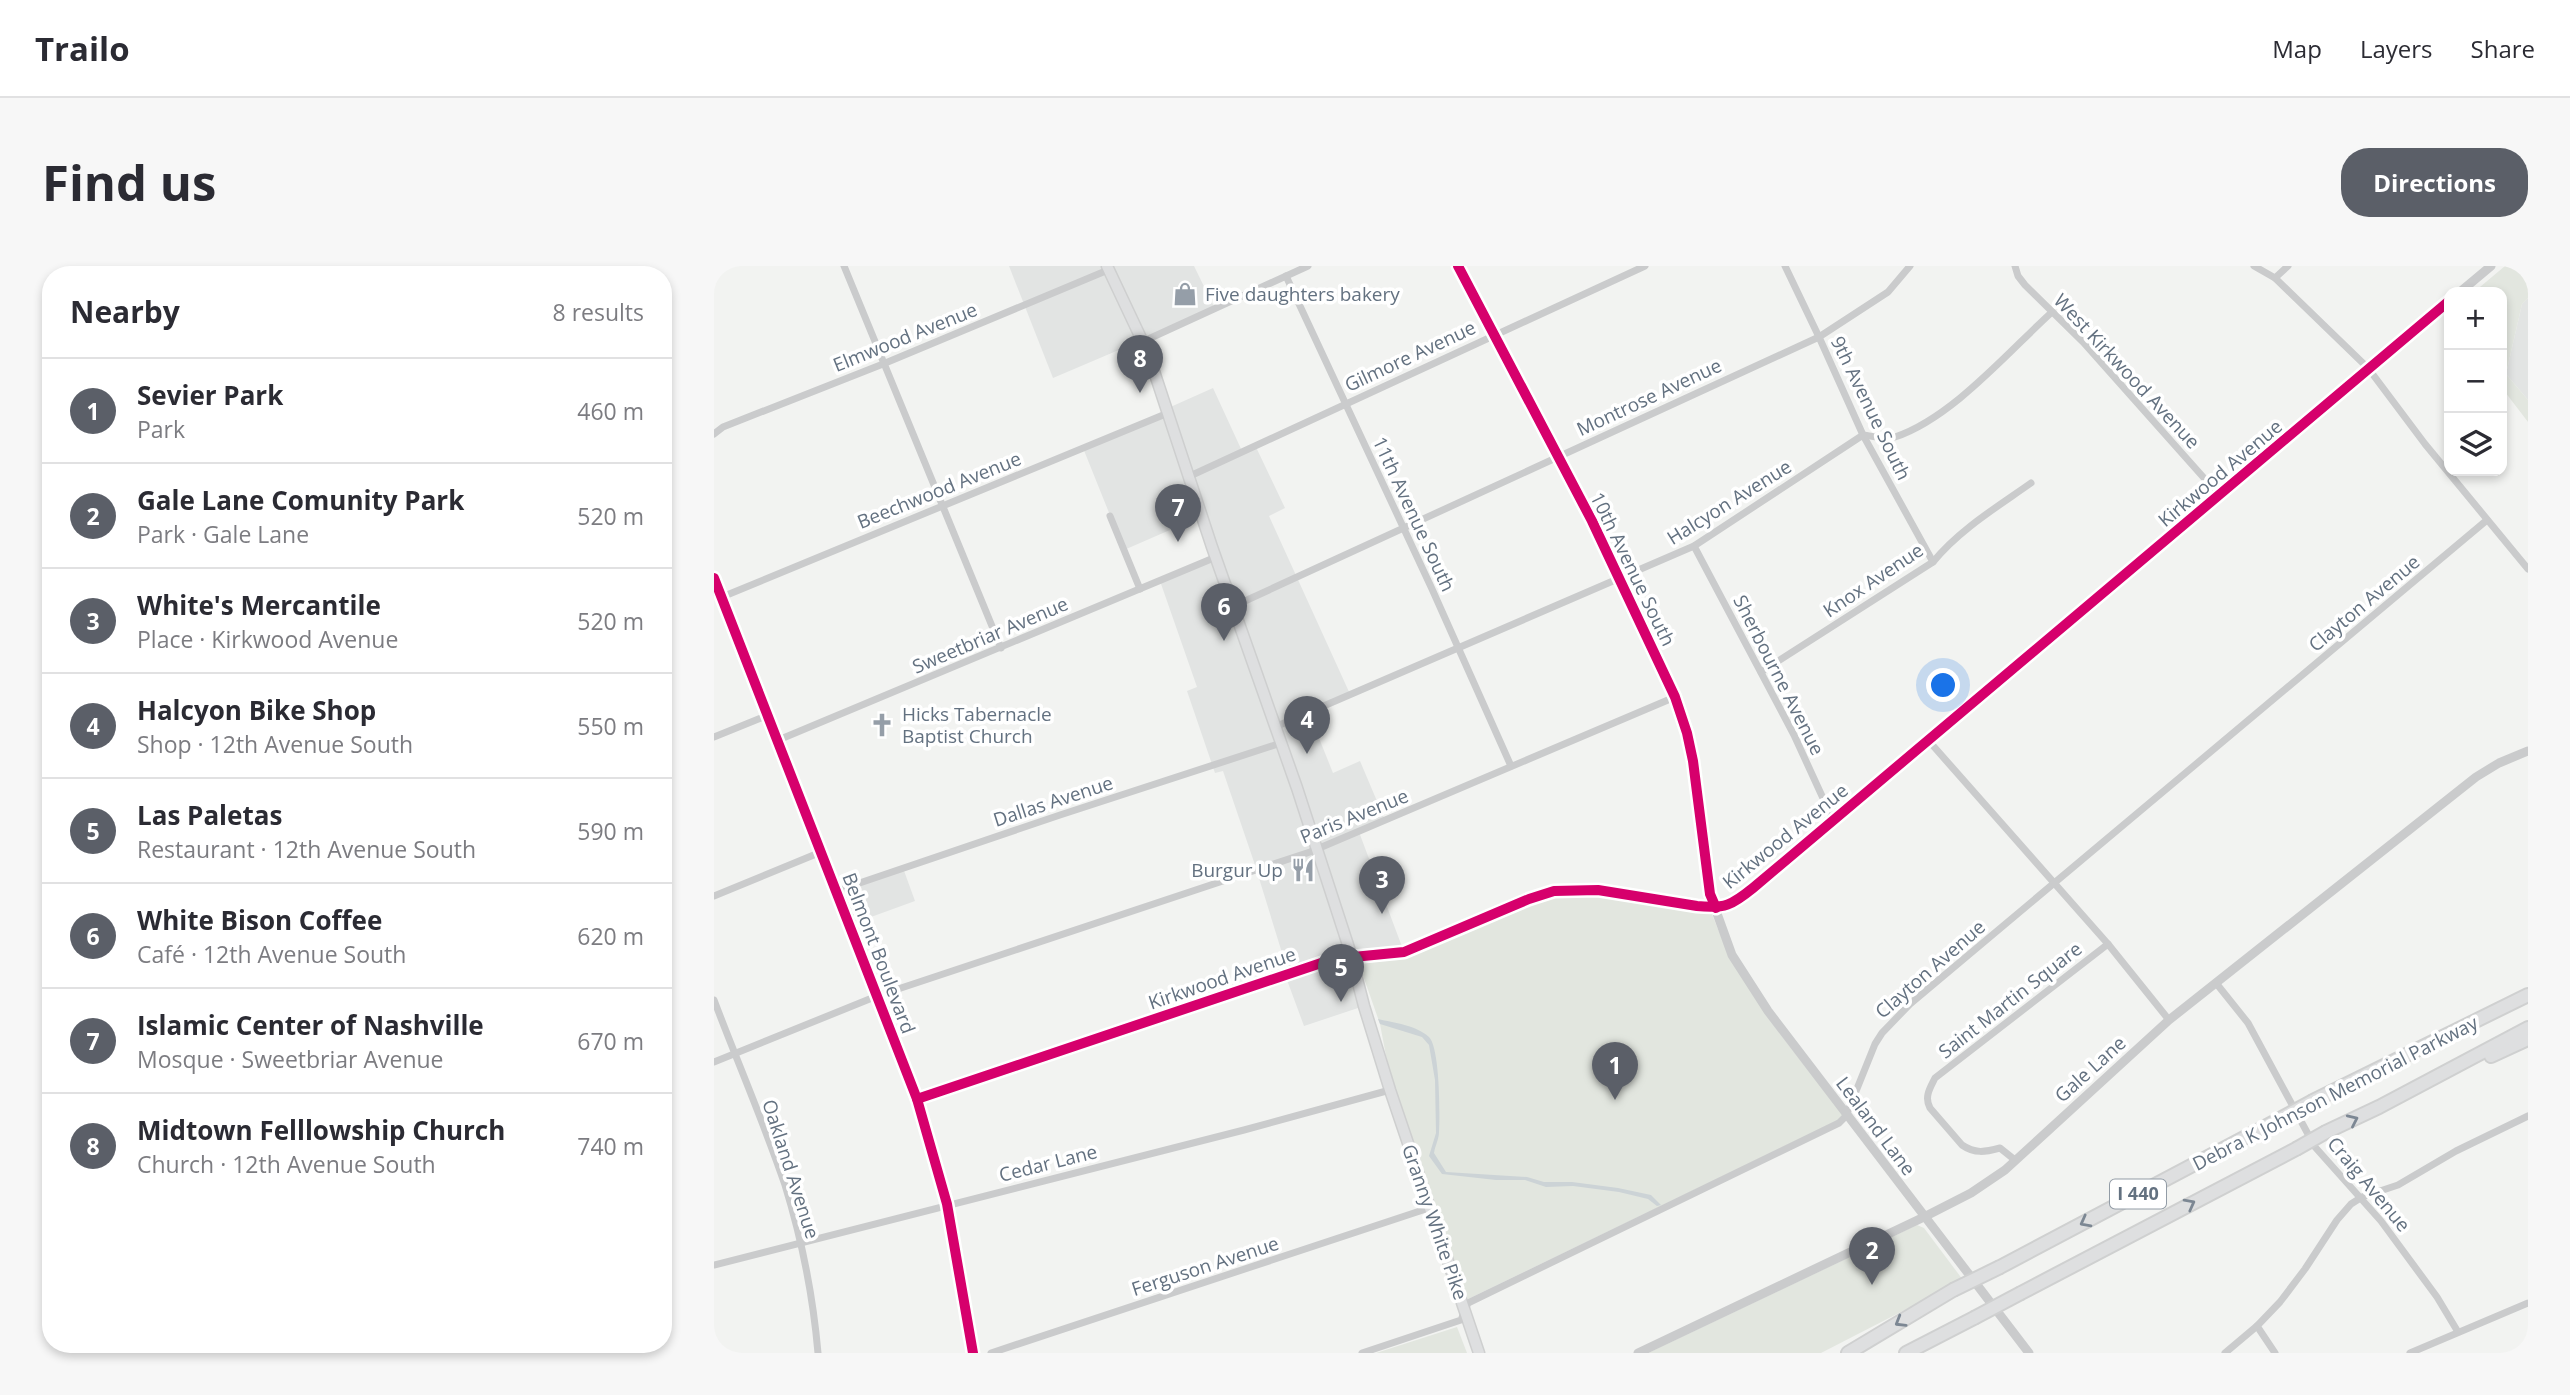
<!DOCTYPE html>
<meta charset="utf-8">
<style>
body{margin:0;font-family:"Open Sans",sans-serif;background:#f7f7f7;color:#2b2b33}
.controls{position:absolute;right:21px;top:21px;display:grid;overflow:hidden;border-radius:14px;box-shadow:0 4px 10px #0003}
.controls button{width:63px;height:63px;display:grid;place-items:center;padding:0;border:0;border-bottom:2px solid #e1e1e2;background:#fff;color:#2b2b33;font:35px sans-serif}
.you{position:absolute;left:1230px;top:420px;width:24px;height:24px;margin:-18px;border:5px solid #fff;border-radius:50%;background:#1a73e8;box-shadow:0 0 0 10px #1a73e833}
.badge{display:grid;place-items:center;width:46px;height:46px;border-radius:50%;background:#5b5f68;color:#fff;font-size:23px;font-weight:700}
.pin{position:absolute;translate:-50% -58px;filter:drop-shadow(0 2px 4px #0008)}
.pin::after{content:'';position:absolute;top:37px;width:24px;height:21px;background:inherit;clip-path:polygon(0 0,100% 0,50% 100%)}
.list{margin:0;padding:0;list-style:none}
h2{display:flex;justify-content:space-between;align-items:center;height:91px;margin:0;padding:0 28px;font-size:30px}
h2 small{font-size:23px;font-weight:400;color:#7c7c81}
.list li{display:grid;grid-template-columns:46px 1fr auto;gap:21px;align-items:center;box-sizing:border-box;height:105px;padding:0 28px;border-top:2px solid #e1e1e2}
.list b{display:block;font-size:26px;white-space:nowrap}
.list p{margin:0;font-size:23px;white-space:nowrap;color:#7c7c81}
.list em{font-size:23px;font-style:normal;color:#7c7c81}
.icon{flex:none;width:38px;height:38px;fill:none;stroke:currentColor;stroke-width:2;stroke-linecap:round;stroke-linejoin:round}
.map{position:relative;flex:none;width:1814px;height:1087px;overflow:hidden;border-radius:28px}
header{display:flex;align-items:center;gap:42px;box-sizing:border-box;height:98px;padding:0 35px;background:#fff;border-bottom:2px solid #e1e1e2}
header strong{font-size:33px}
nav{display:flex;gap:38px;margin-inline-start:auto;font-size:24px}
.intro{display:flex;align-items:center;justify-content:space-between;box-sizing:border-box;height:168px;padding:0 42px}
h1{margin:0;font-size:49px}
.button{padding:18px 32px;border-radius:28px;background:#5b5f68;color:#fff;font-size:24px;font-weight:700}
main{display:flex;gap:42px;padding:0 42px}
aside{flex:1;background:#fff;border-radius:28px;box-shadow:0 4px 10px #0003}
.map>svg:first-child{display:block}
</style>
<header>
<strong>Trailo</strong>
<nav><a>Map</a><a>Layers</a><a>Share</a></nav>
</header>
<div class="intro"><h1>Find us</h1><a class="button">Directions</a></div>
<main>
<aside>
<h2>Nearby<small>8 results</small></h2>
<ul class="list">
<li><span class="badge">1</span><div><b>Sevier Park</b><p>Park</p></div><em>460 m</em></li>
<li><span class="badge">2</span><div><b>Gale Lane Comunity Park</b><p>Park · Gale Lane</p></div><em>520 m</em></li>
<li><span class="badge">3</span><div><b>White's Mercantile</b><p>Place · Kirkwood Avenue</p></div><em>520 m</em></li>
<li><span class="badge">4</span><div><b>Halcyon Bike Shop</b><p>Shop · 12th Avenue South</p></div><em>550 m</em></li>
<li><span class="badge">5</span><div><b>Las Paletas</b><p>Restaurant · 12th Avenue South</p></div><em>590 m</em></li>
<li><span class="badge">6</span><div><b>White Bison Coffee</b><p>Café · 12th Avenue South</p></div><em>620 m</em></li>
<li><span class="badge">7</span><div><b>Islamic Center of Nashville</b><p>Mosque · Sweetbriar Avenue</p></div><em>670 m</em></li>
<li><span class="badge">8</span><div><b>Midtown Felllowship Church</b><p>Church · 12th Avenue South</p></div><em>740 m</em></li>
</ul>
</aside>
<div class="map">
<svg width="1814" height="1087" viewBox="0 0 1814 1087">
<rect width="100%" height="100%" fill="#f2f3f1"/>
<!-- built -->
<g fill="#e2e4e3">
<polygon points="295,0 480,0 501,43 339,112"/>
<polygon points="1814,32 1814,134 1792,108 1808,38"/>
<polygon points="499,122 528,185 541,179 571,242 555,250 636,428 595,447 619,507 646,495 671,554 645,566 690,686 637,691 650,740 590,760 573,714 573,703 540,596 509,505 501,507 473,425 483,421 446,315 502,291 488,250 410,284 369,182 453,147 452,143"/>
<polygon points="189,602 201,635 135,659 122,625"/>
</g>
<!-- green -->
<g fill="#e2e6df">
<polygon points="1791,0 1814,0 1814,32 1808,38 1792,108 1814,134 1814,156 1788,122 1788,26 1760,26"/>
<path d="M 845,628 L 882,628 L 998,648 C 1026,726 1081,786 1131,851 L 752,1034 L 676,811 L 666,758 L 645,698 L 683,693 L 827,632 Z"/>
<polygon points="1203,959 1210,962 1249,1014 1107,1087 934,1087"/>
<polygon points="743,1061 753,1087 662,1087"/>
</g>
<!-- water -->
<path fill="#ccd3d6" d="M 664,753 C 680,757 702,759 715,771 C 726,782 726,849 725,866 C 725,873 721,880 720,887 L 732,906 L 813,911 L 830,916 L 858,916 L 904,922 L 937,929 L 947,939 L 943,940 L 934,933 L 905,926 L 859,920 L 832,921 L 811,914 L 782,914 L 728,908 L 715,890 L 722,867 L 721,814 L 715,779 L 708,771 L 666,758 Z"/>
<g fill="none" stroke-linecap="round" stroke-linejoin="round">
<!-- secondary casing -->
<g stroke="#cecfcf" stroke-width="13">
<polyline id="secondary" points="393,0 434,87 498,281 583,522 635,682 650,740 676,824 765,1087"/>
</g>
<!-- motorway casing -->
<g stroke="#cfd0d0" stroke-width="16">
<g id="motorway">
<polyline points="1777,790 1814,773"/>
<polyline points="1599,835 1814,729"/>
<polyline points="1612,866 1665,841 1814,762"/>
<polyline points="1286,1001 1562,855"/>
<polyline points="1307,1027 1582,883"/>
<polyline points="1134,1087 1239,1024"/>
<polyline points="1192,1087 1260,1052"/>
</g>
</g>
<!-- minor -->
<g stroke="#cacbcc" stroke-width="7">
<polyline points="130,0 287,382"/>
<polyline points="1071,0 1105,71 1149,169 1219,296"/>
<polyline points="1301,0 1304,10 1311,19 1369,76 1506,230"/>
<polyline points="1540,0 1561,12 1654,102 1711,178 1814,303"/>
<polyline points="572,10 718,323 797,500"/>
<polyline points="1561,12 1574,0"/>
<polyline points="430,75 594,0"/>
<polyline points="0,168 9,161 169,98 394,4"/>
<polyline points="476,210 931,0"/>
<polyline points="396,250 426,323"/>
<polyline points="980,280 1080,469 1119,554"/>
<polyline points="8,331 454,147"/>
<polyline points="520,340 1105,71 1174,26 1196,0"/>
<path d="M 1047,406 L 1219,296 C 1245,264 1283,241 1317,217"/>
<path d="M 561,461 L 980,280 L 1149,169 C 1159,170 1172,174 1181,171 C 1238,152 1294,86 1338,46"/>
<polyline points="0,471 52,450"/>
<polyline points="1214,474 1394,678 1455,754"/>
<polyline points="62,475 502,291"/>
<polyline points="122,625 346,549 567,477"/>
<polyline points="0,630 107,586"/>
<polyline points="1502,717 1534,757 1601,881 1667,955 1723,1031 1744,1066"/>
<path d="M 0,734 C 23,795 50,857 71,919 C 88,974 99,1030 104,1087"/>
<polyline points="0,796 163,730 596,586 961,431"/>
<path d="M 1301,894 L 1286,882 C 1271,886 1261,888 1248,879 L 1216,842 C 1210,831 1216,822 1221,812 L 1394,678"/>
<polyline points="0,999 530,864 676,824"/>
<polyline points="1543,1060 1561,1087"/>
<polyline points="277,1087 715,942"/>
<polyline points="648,1087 747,1054 754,1037 1125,857 1132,850 1161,778 1168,767 1196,738 1773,254"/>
<polyline points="1511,1087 1543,1060 1566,1036 1591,1003 1623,954 1637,938 1648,931 1684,919 1742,885 1814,850"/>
<polyline points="1696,1087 1814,1037"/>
</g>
<!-- tertiary -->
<g stroke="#cacbcc" stroke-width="9">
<polyline points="744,0 878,255 961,431 973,467 979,495 996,628 1018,689 1054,745 1315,1087"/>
<polyline points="1746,26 1777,0"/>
<polyline points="0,312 203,833 233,938 259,1087"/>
<path d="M 203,833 L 619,693 L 690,686 L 815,633 L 840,625 L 884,624 L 983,640 C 1011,643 1018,639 1039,622 L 1735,35"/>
<polyline points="924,1087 1210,951 1257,927 1291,904 1455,754 1762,511 1785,497 1814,485"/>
</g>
<!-- secondary -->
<use href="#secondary" stroke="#dedfe0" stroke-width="10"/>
<!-- motorway -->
<use href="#motorway" stroke="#dedfe0" stroke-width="12"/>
<!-- motorway-bridge casing -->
<g stroke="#cfd0d0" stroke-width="16" stroke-linecap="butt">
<g id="motorway-bridge">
<polyline points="1562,855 1599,835"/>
<polyline points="1582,883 1612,866"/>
<polyline points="1239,1024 1286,1001"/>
<polyline points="1260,1052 1307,1027"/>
</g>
</g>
<!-- motorway-bridge -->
<use href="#motorway-bridge" stroke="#dedfe0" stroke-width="12"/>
<!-- cycleway casing -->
<g stroke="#fff" stroke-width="15">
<g id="cycleway">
<polyline points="744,0 878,255 961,431 973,467 979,495 996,628 1002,642"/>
<polyline points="0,312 203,833 233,938 259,1087"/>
<path d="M 203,833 L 619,693 L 690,686 L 815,633 L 840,625 L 884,624 L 983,640 C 1011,643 1018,639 1039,622 L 1735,35"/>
</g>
</g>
<!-- cycleway -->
<use href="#cycleway" stroke="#d6006c" stroke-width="10"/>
</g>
<!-- one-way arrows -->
<defs><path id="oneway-chevron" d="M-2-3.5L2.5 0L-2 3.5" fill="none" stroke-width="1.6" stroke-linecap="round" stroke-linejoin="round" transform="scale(1.75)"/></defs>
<g stroke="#7c8793">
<use href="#oneway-chevron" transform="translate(1639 854) rotate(-25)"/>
<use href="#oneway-chevron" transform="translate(1476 938) rotate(-28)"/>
<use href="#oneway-chevron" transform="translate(1371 956) rotate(152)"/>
<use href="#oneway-chevron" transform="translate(1186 1056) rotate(149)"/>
</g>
<!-- icons -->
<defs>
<g id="shop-bare" transform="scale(1.89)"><path d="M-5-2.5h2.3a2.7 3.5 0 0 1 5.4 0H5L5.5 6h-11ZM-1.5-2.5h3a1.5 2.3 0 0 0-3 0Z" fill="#959ea8" stroke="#fff" stroke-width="2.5" paint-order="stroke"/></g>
<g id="church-bare" transform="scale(1.89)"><path d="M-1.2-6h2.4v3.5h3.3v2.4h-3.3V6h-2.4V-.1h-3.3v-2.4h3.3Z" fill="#959ea8" stroke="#fff" stroke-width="2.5" paint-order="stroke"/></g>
<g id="restaurant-bare" transform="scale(1.89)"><path d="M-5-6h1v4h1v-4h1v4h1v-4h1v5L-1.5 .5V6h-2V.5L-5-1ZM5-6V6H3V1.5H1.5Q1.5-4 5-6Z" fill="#959ea8" stroke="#fff" stroke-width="2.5" paint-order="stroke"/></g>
</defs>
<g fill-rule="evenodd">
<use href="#shop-bare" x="471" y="28"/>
<use href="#church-bare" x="168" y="459"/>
<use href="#restaurant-bare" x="589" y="604"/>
</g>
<g text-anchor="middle" stroke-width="7" stroke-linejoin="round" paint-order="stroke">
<!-- shield labels -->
<rect fill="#fff" stroke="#929ca6" stroke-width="2" x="1396" y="913.5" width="56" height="29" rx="5"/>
<g font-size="18" font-weight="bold" fill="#637180">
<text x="1424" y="934">I 440</text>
</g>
<!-- poi labels -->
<g font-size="19" fill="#637180" stroke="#fff" text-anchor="start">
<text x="491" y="35">Five daughters bakery</text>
<text x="188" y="455">Hicks Tabernacle<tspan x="188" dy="22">Baptist Church</tspan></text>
<text x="569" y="611" text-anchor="end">Burgur Up</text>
</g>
<!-- street labels -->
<g font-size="19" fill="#637180" stroke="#fff">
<text transform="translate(191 71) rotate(-22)" y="7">Elmwood Avenue</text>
<text transform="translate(696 90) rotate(-25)" y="7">Gilmore Avenue</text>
<text transform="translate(1413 105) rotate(47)" y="7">West Kirkwood Avenue</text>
<text transform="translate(935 131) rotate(-25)" y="7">Montrose Avenue</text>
<text transform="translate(1157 142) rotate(64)" y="7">9th Avenue South</text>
<text transform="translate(1506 207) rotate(-40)" y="7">Kirkwood Avenue</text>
<text transform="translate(225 224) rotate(-22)" y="7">Beechwood Avenue</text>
<text transform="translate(1015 236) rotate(-32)" y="7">Halcyon Avenue</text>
<text transform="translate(700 248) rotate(65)" y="7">11th Avenue South</text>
<text transform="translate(919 303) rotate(64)" y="7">10th Avenue South</text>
<text transform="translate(1159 314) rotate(-34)" y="7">Knox Avenue</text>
<text transform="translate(1650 337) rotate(-40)" y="7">Clayton Avenue</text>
<text transform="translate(276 369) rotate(-23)" y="7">Sweetbriar Avenue</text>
<text transform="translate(1065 409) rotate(63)" y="7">Sherbourne Avenue</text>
<text transform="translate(339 535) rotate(-18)" y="7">Dallas Avenue</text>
<text transform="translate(640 550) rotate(-22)" y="7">Paris Avenue</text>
<text transform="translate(1071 570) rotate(-39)" y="7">Kirkwood Avenue</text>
<text transform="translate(165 687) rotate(69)" y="7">Belmont Boulevard</text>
<text transform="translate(1216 703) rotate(-41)" y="7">Clayton Avenue</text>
<text transform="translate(508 712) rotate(-19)" y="7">Kirkwood Avenue</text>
<text transform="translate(1296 734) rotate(-38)" y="7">Saint Martin Square</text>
<text transform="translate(1376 803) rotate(-42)" y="7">Gale Lane</text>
<text transform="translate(1621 827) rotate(-27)" y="7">Debra K Johnson Memorial Parkway</text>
<text transform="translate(1162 860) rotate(53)" y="7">Lealand Lane</text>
<text transform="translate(334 897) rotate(-14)" y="7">Cedar Lane</text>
<text transform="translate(77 903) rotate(72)" y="7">Oakland Avenue</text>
<text transform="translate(1655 918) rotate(50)" y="7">Craig Avenue</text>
<text transform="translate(721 956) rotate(71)" y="7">Granny White Pike</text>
<text transform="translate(491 1000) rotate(-18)" y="7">Ferguson Avenue</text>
</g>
</g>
</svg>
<div class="controls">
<button>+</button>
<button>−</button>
<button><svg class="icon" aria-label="layers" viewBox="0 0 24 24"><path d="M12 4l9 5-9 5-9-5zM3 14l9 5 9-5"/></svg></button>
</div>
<div class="you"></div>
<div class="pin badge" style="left:901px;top:834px">1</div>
<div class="pin badge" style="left:1158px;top:1019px">2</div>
<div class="pin badge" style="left:668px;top:648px">3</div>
<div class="pin badge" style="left:593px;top:488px">4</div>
<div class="pin badge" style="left:627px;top:736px">5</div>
<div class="pin badge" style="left:510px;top:375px">6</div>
<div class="pin badge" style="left:464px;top:276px">7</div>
<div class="pin badge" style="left:426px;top:127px">8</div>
</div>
</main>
